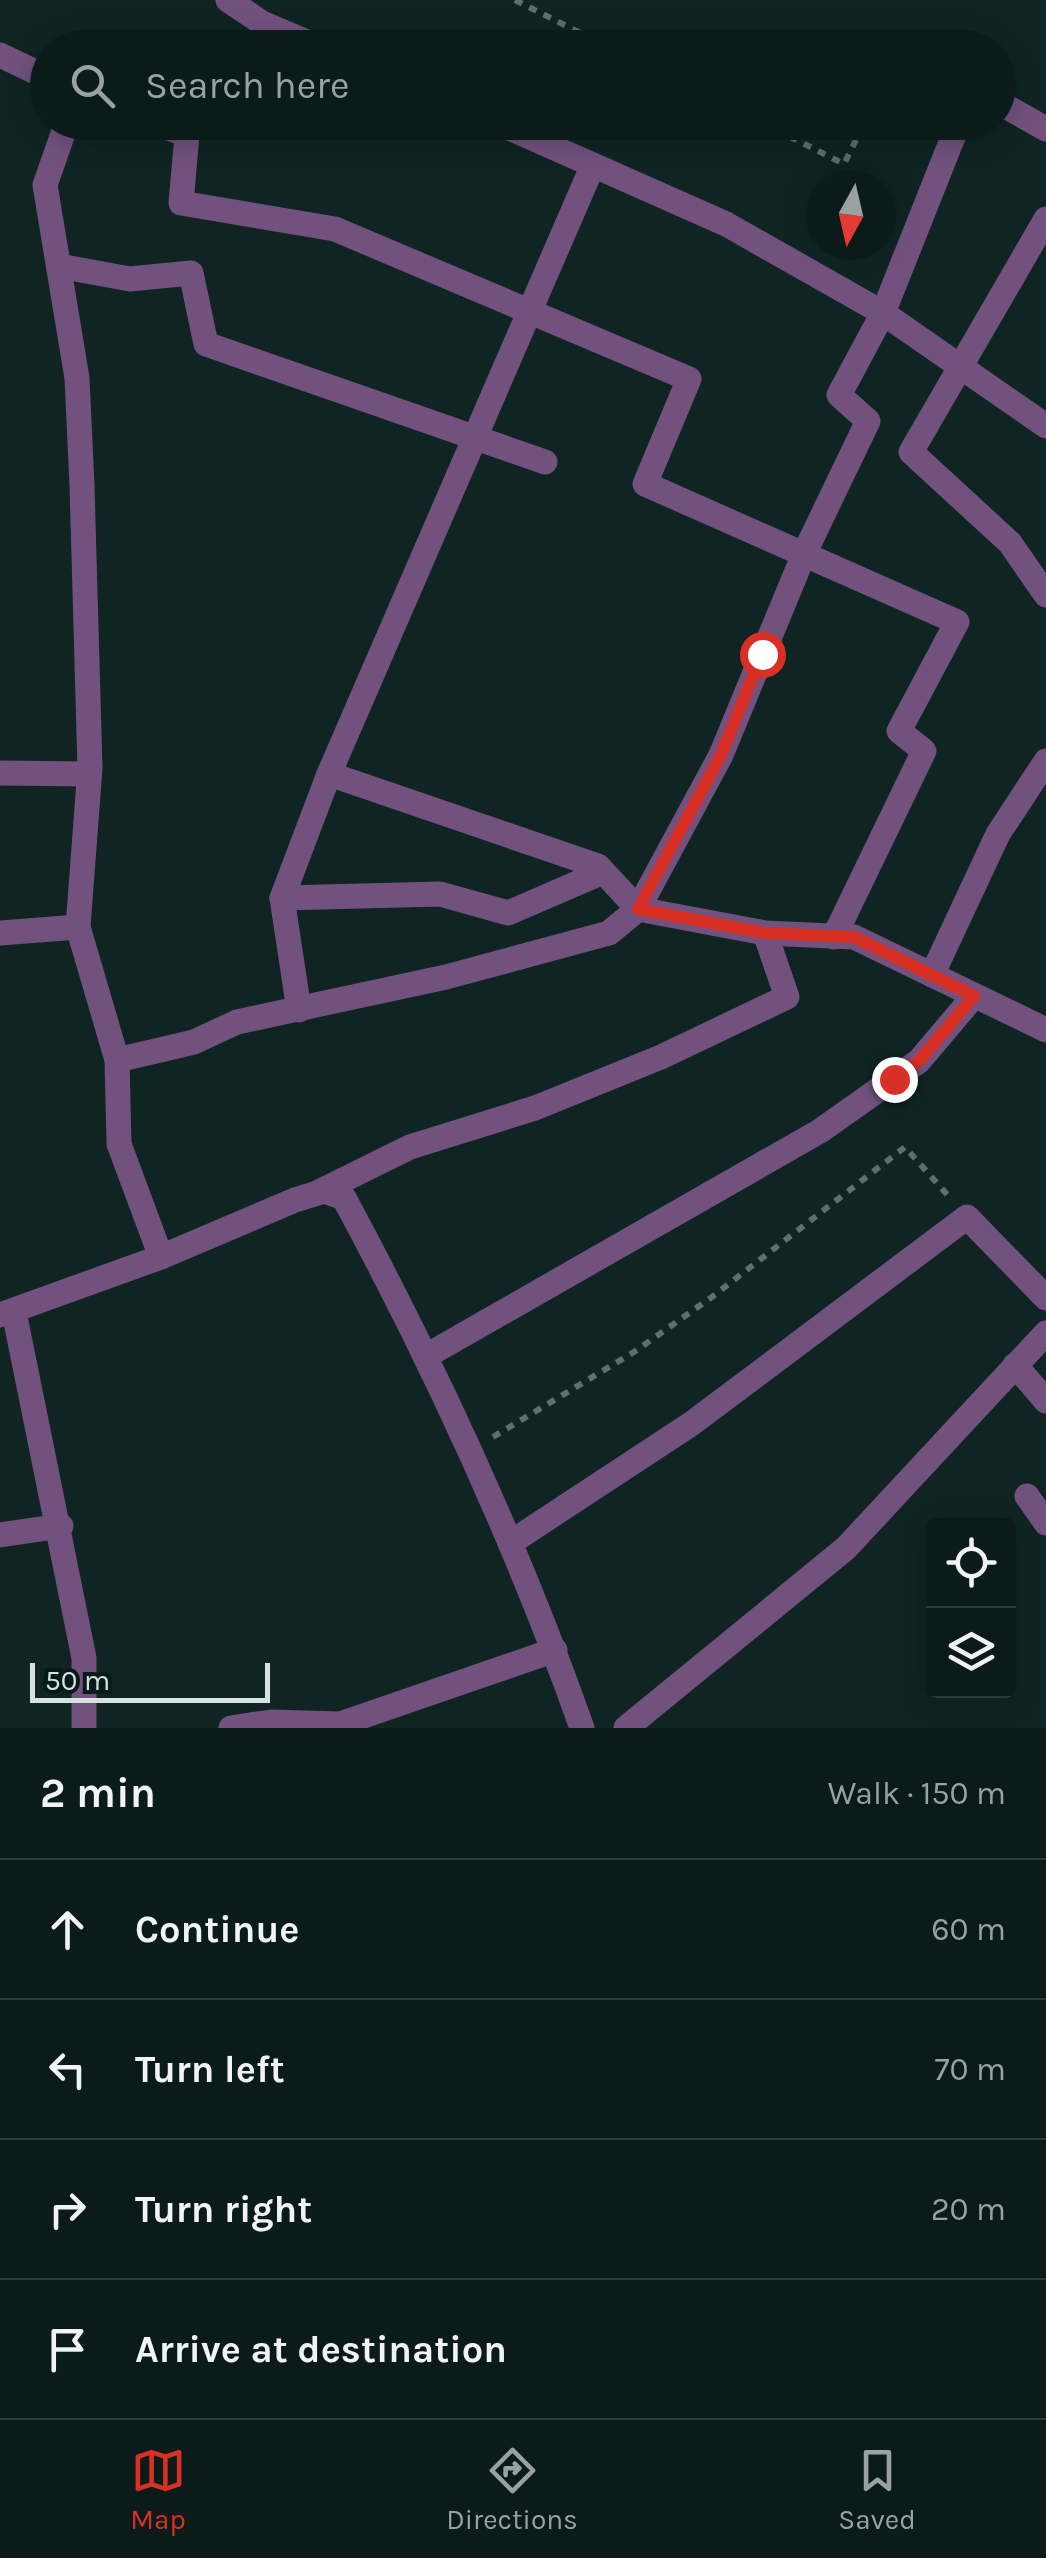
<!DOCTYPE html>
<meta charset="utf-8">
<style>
body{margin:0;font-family:Karla,sans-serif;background:#142423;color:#f1f3f6}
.controls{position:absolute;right:30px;bottom:30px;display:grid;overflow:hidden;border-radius:10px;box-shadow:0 5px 25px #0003}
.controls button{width:90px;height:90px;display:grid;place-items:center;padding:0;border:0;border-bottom:2px solid #2b3939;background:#0b1b1a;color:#f1f3f6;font:50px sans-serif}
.compass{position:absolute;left:806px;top:170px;width:90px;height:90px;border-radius:50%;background:#0b1b1a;box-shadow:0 5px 25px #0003;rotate:188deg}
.scale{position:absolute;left:30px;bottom:25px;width:240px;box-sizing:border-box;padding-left:10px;border:5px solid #d5e2e1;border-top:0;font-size:28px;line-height:35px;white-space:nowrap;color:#d5e2e1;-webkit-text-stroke:8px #061b19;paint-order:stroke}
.stop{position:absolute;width:30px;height:30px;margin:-22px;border:8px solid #d93025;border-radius:50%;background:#fff}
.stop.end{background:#d93025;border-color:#fff;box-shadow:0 2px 10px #0008}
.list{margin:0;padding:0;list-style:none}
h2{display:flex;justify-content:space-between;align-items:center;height:130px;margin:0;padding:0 40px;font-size:42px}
h2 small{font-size:32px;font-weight:400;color:#9aa1a2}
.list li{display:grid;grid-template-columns:65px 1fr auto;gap:30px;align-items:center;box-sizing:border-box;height:140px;padding:0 40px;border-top:2px solid #2b3939}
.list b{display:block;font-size:38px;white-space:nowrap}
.list em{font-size:32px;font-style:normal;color:#9aa1a2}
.icon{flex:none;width:55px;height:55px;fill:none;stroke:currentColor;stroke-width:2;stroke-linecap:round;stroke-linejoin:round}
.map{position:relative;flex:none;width:1046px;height:1728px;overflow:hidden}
.search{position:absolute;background:#0b1b1a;box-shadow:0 5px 25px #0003;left:30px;right:30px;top:30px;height:110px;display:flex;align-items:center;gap:25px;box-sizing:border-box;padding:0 35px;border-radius:55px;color:#9aa1a2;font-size:38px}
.sheet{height:690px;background:#0b1b1a}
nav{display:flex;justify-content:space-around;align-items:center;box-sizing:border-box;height:140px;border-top:2px solid #2b3939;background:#0b1b1a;font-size:28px;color:#9aa1a2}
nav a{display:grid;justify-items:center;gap:5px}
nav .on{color:#d93025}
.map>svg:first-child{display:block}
</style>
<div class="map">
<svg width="1046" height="1728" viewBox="0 0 1046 1728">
<rect width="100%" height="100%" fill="#0f2423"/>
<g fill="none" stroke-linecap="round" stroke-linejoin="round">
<!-- path -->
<g stroke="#5d6f6e" stroke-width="6" stroke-dasharray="8 8" stroke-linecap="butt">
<polyline points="515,0 610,48"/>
<polyline points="761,122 844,164 865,122"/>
<polyline points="493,1437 634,1352 712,1297 905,1147 950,1198"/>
</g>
<!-- minor -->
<g stroke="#72517f" stroke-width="25">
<polyline points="228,0 262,23 321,48"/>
<polyline points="906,45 909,48"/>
<polyline points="0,55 48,78"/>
<polyline points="998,102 1046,129"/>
<polyline points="67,122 45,185 77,378 82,486 90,768 78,927 117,1060 119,1144 161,1257"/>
<polyline points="154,122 187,135 181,203 335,229 689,379 645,484 957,622 899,731 924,751 834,937"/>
<polyline points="496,122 726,224 883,313 1046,426"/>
<polyline points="1046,219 911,452 1010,543 1046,595"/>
<polyline points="59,266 130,279 191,273 206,344 545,462"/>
<polyline points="0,773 89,774"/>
<polyline points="329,774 598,866 638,909 765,933 854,937 1046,1030"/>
<polyline points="282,898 440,894 508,913 603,872"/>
<polyline points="0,933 78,927"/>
<polyline points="932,975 998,834 1046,761"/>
<polyline points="299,1010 282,898 329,774 593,165"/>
<polyline points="117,1060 194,1042 237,1022 446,977 609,933 638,909 721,755 804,554 868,421 839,395 883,313 959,122"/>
<polyline points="319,1192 410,1147 535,1108 661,1057 787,997 765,933"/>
<polyline points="14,1312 84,1658 84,1728"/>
<path d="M 0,1315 L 161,1257 L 295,1200 L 324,1191 L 344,1198 C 436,1369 517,1544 582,1728"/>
<polyline points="428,1355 820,1131 919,1061 974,996"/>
<polyline points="1015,1365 1046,1401"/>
<polyline points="1027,1496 1046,1523"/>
<polyline points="0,1535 61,1526"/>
<polyline points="510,1543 691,1424 967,1217 1046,1298"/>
<polyline points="231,1728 271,1722 340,1724 555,1650"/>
<polyline points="626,1728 846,1548 1046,1333"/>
</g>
</g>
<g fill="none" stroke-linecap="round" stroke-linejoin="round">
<!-- route -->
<polyline stroke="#d93025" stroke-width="12" points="762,654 721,755 638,909 765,933 854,937 974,996 919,1061 894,1079"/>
</g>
</svg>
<div class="controls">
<button><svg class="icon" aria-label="locate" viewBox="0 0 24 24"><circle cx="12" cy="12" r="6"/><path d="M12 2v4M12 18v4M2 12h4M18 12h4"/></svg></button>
<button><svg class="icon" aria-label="layers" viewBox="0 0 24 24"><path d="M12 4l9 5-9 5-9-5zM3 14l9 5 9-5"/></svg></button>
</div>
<svg class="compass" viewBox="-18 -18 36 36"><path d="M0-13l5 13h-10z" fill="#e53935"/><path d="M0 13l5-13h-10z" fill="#9aa1a2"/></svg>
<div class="scale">50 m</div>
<div class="stop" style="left:762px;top:654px"></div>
<div class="stop end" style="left:894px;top:1079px"></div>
<div class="search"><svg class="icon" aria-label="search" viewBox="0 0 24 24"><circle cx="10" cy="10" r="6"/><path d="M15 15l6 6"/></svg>Search here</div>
</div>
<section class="sheet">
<h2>2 min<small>Walk · 150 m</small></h2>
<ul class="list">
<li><svg class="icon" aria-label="ahead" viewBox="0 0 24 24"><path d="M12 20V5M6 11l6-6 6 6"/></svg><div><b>Continue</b></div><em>60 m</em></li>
<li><svg class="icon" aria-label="left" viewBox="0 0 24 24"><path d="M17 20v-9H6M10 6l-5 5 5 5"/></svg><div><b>Turn left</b></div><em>70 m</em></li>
<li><svg class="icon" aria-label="right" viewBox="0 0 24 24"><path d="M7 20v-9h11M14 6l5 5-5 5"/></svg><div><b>Turn right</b></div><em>20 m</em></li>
<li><svg class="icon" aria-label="arrive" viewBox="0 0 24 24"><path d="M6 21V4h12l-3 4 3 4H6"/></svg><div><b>Arrive at destination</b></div></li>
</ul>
</section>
<nav>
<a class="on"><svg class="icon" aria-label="map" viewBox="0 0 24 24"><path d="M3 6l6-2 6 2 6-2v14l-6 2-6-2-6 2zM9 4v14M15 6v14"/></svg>Map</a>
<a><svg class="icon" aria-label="directions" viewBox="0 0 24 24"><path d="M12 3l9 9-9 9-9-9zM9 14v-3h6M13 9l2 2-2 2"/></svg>Directions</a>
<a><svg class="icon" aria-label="saved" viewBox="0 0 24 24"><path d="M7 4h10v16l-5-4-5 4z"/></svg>Saved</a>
</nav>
